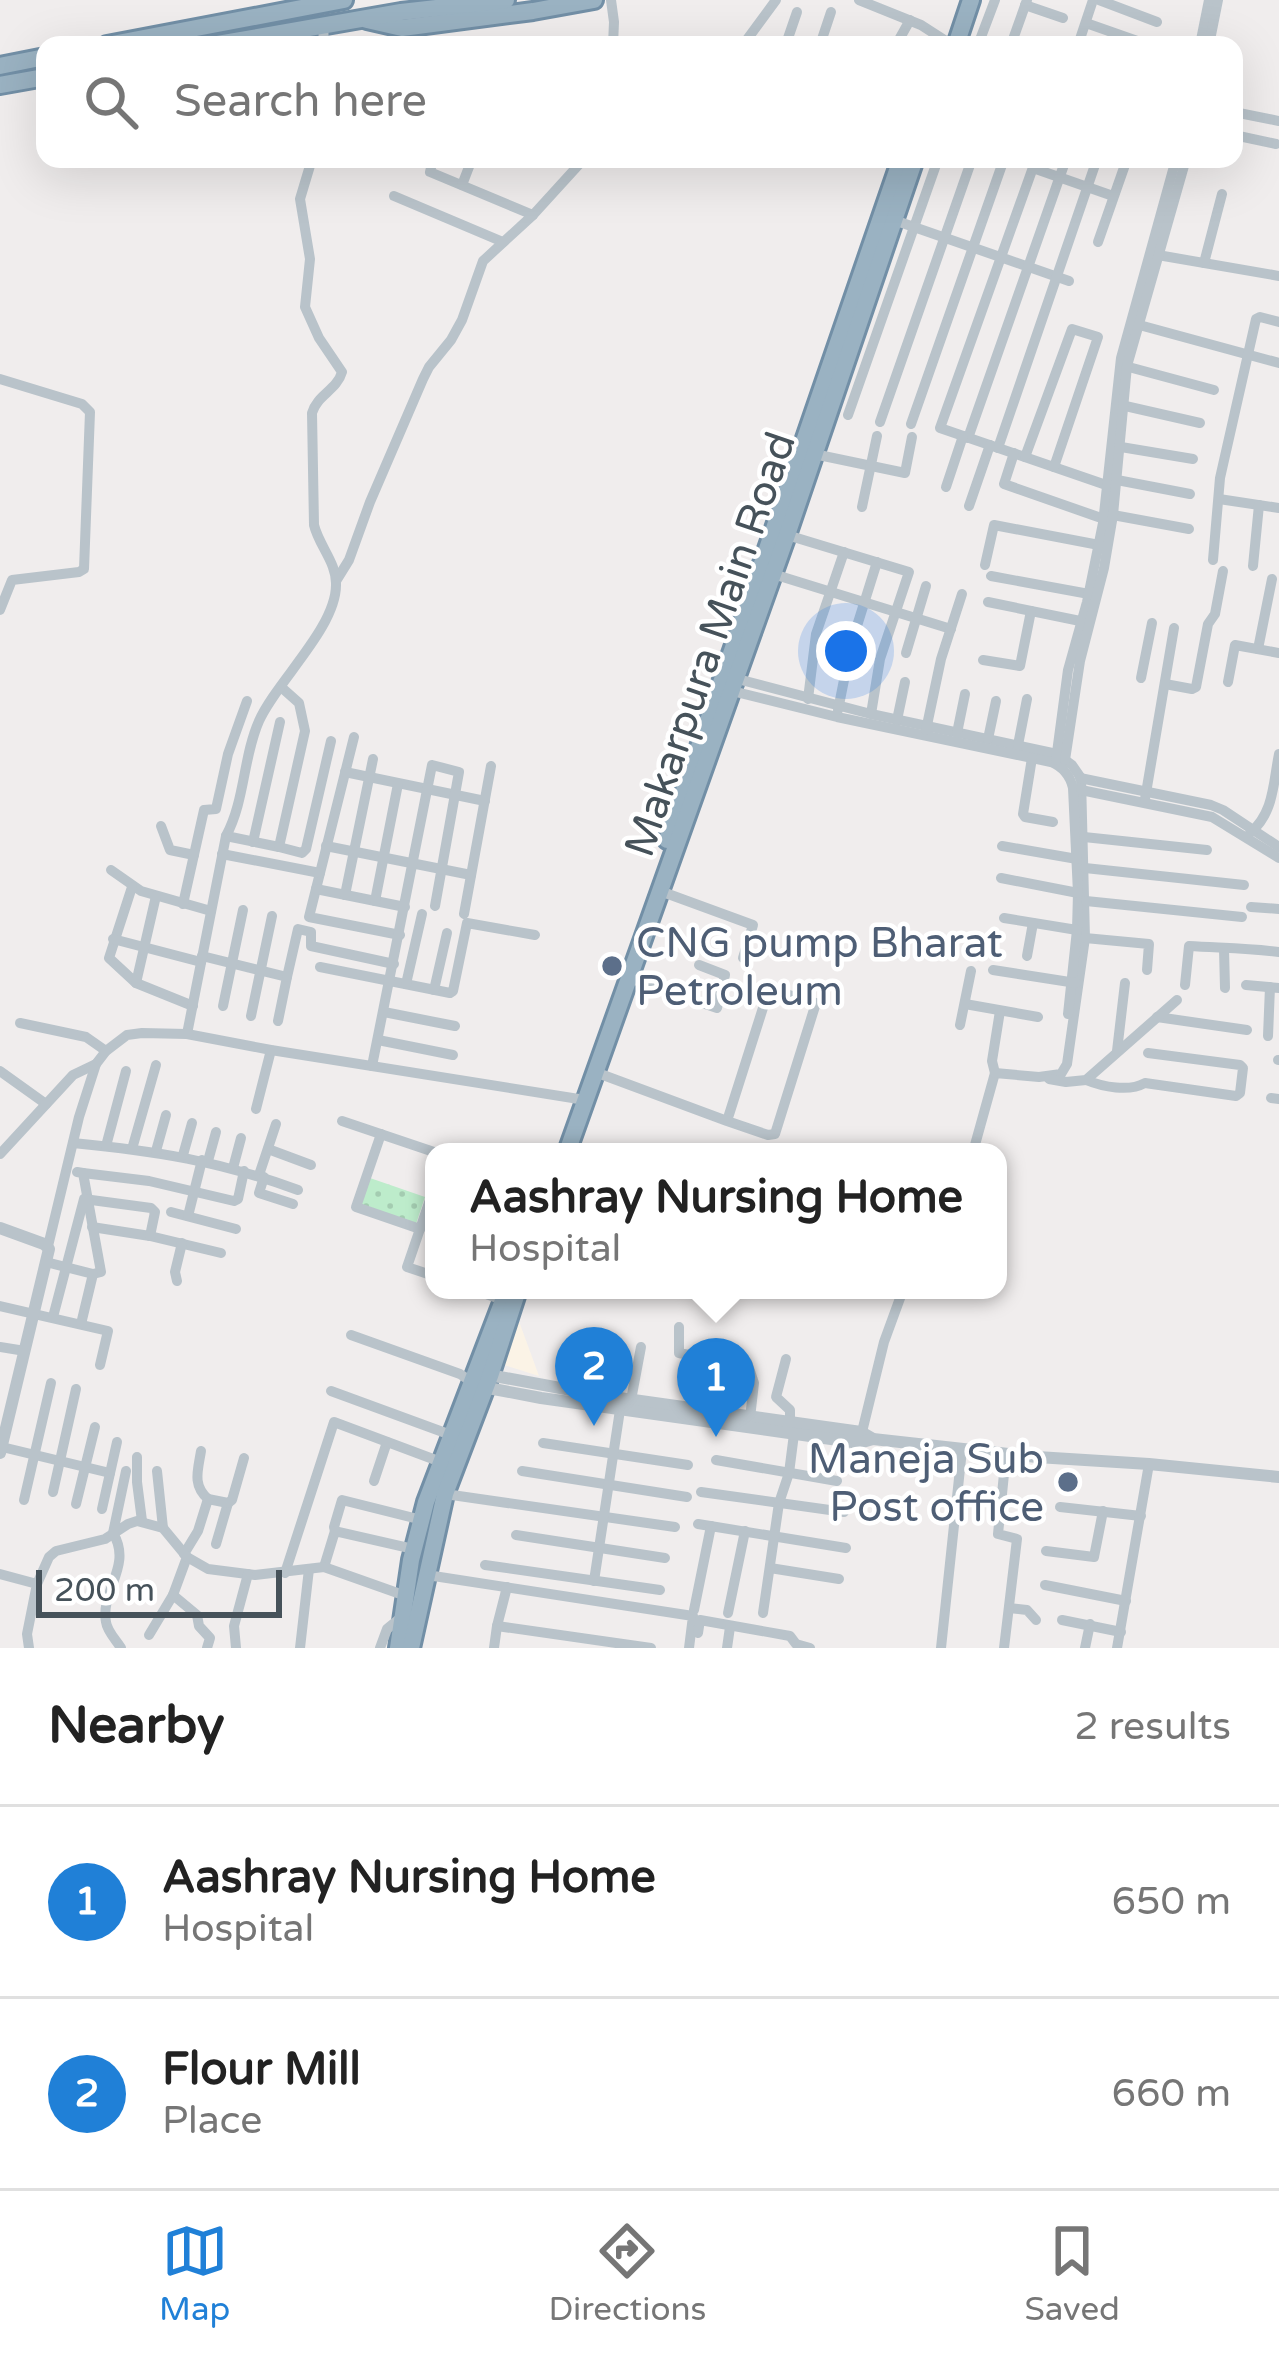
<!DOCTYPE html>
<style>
body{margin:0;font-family:"Varela Round",sans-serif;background:#f2f2f2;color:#222}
.scale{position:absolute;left:36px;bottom:30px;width:246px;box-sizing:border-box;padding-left:12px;border:6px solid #46525a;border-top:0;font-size:33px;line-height:42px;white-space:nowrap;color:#46525a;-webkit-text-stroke:9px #fff;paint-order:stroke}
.you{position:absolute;left:846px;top:651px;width:42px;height:42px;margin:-30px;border:9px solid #fff;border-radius:50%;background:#1a73e8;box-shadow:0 0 0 18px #1a73e833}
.badge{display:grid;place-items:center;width:78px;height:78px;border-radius:50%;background:#2080d7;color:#fff;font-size:39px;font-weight:700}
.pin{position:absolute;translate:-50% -99px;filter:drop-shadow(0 3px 6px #0008)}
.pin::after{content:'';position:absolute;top:63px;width:42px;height:36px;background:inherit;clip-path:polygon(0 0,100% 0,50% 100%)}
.popup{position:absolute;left:425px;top:1143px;width:582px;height:156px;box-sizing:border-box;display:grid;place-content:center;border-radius:24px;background:#fff;filter:drop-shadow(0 3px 9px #0005);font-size:39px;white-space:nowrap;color:#767676}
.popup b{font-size:45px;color:#222}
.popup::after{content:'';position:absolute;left:50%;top:100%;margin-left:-24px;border:24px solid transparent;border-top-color:#fff}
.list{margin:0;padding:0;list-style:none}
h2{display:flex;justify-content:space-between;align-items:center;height:156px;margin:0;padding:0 48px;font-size:51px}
h2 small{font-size:39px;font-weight:400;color:#767676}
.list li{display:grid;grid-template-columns:78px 1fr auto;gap:36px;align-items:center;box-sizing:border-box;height:192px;padding:0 48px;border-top:3px solid #e0e0e0}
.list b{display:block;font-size:45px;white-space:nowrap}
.list p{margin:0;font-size:39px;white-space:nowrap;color:#767676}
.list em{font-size:39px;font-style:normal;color:#767676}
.icon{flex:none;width:66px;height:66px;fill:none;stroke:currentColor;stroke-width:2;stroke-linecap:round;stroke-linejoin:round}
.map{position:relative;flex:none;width:1279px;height:1648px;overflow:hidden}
.search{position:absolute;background:#fff;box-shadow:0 12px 48px #0002;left:36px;right:36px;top:36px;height:132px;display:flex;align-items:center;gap:30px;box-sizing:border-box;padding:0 42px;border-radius:24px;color:#767676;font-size:45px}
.sheet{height:540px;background:#fff}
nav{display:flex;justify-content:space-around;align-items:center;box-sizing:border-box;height:168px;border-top:3px solid #e0e0e0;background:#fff;font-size:33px;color:#767676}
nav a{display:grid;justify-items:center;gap:6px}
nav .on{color:#2080d7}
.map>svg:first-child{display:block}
</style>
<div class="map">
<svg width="1279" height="1648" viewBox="0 0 1279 1648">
<defs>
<pattern id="park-dots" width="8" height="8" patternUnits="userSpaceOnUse" patternTransform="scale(3)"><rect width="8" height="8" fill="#bdeccb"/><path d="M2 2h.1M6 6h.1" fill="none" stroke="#a4ccb1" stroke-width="1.8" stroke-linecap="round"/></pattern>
</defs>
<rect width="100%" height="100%" fill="#f0eded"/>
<!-- commercial -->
<polygon fill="#fbf3e6" points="517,1316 539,1376 501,1364"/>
<!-- park -->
<polygon fill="url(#park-dots)" points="370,1178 425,1197 416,1224 361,1205"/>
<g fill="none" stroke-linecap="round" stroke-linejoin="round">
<!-- trunk casing -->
<g stroke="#728fa6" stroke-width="22">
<g id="trunk">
<polyline points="367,20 402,28 533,11 594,0"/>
<polyline points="107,45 344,0"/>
<polyline points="212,45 401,12 506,0"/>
<polyline points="956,45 971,0"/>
<polyline points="0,66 45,57"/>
<polyline points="0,85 45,77"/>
<polyline points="667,840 901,159"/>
<polyline points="567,1152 787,535 915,159"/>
<polyline points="398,1648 411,1560 426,1502 507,1290"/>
<polyline points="411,1648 445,1494 490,1376 518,1290"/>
</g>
</g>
<!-- minor -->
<g stroke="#b9c3ca" stroke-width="10">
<polyline points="611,0 614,22 613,45"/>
<polyline points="859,0 921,25 949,43"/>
<polyline points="1099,0 1157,22"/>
<polyline points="1025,5 1063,18"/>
<polyline points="1086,23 1143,43"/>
<polyline points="323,24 324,45"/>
<polyline points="743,45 776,0"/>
<polyline points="788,45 786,44 797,12"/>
<polyline points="820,45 831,12"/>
<polyline points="896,45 910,20"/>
<polyline points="978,45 995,0"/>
<polyline points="1011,45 1027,0"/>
<polyline points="1078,45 1093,0"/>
<polyline points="1200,45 1209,0"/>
<polyline points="1209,45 1218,0"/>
<polyline points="1234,112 1279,121"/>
<polyline points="1234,135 1276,144"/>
<polyline points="433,159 430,172 533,215"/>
<polyline points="1036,159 940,428 1109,486"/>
<polyline points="1033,168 1113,196"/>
<polyline points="462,185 472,159"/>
<polyline points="394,196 503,242"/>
<polyline points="891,219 1069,281"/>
<polyline points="1098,242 1127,159"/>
<polyline points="1152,254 1279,276"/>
<polyline points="1204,263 1222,194"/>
<polyline points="1132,323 1279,363"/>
<polyline points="1125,366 1214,390"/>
<polyline points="0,379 82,404 90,412 84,569 79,572 12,580 0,610"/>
<polyline points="1121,405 1200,423"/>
<polyline points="848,415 938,159"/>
<polyline points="880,422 972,159"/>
<polyline points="911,424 1004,159"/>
<polyline points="968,438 1066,159"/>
<polyline points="1121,447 1193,459"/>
<polyline points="998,448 1097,159"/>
<polyline points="1014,453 1004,484 1104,519"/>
<polyline points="814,454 905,473 912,437"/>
<polyline points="1025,457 1072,329 1098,337 1054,467"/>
<polyline points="1117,480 1190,494"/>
<polyline points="946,487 963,436"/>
<polyline points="1219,499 1279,508"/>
<polyline points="969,506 990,445"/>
<polyline points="862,507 877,436"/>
<polyline points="1113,515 1189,529"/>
<polyline points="787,535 909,572 880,659 871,714"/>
<polyline points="1213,560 1220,478 1256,319 1260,317 1279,322"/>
<polyline points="985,565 994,525 1099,545"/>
<polyline points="1253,566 1259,505"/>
<polyline points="773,574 951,629"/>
<polyline points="991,576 1089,594"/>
<polyline points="336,581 349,560 370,502 423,379 429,367 451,340 462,320 483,261 533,215 584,159"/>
<polyline points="988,602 1085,622"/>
<polyline points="1258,649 1272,579"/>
<polyline points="906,653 926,586"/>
<polyline points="983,660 1020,666 1031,611"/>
<polyline points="730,677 871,714 1057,754 1072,765 1081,778 1085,938 1067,1064 1061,1074 1039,1077 995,1073 973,1152"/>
<polyline points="1141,678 1152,623"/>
<polyline points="1228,682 1235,645 1279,653"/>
<polyline points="1165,684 1192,689 1196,687 1208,624 1215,614 1223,571"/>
<path d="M 728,690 L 837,717 L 1051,762 C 1063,767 1070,775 1073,788 L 1078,893 L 1077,930 L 1068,1014"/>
<polyline points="808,699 816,634 844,552"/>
<polyline points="838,710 851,645 877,562"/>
<polyline points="897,720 905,682"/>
<polyline points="926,730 941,659 962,594"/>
<polyline points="957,733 965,694"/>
<polyline points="354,737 309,917 400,935"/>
<polyline points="988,739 996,701"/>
<polyline points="1018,745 1027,699"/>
<polyline points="1032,758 1023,814 1025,817 1053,822"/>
<polyline points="1056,760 1068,670 1087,602 1103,523 1121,358 1176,159"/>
<polyline points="1065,760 1080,661 1104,568 1113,515 1127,366 1186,159"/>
<polyline points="345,772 485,801"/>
<polyline points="1080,778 1211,805 1223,810 1279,847"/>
<polyline points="1081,790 1212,817 1279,858"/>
<polyline points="1145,799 1174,628"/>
<polyline points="161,826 170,850 194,855"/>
<path d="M 1250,833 C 1274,813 1273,784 1279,754"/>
<polyline points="226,836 279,847 305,731 299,703 281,687"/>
<polyline points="1084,837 1207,850"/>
<polyline points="253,842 280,722"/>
<polyline points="326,846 471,875"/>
<polyline points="1002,846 1077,859"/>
<polyline points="279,847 302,853 306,849 331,741"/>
<polyline points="222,854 320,873"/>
<polyline points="1085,868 1244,885"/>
<polyline points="111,870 141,891 211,911"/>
<polyline points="1001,878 1078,893"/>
<polyline points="132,887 109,958 136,983 193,1006"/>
<polyline points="316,889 405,907"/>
<polyline points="660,891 753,925 743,958"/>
<polyline points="345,895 373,759"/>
<polyline points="375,901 398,784"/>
<polyline points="1086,901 1242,917"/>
<polyline points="183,904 204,810 216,809 228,754 247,701"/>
<polyline points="1251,907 1279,909"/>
<polyline points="464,914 491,766"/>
<polyline points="1004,918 1077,930"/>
<polyline points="1085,938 1149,944 1147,970"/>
<polyline points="113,939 201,962"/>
<polyline points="1224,949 1225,988"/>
<polyline points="202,956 287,977 278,1021"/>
<polyline points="1027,956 1033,923"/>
<polyline points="320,967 450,993 453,991 467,923 535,935"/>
<polyline points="993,970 1076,983"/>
<polyline points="287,977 298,929 311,932 311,946 394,964"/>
<polyline points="629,978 717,1008 725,975 699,965"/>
<polyline points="136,983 156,896"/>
<polyline points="406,984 422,914"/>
<path d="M 1185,985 L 1189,946 C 1220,948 1249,948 1279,952"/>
<polyline points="1246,985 1279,988"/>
<polyline points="434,990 447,933"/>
<polyline points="965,1004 1038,1017"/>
<polyline points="223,1006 243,910"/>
<polyline points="384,1012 455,1026"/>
<polyline points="251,1016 272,916"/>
<polyline points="1157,1017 1247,1030"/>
<polyline points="20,1023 86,1037 106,1051"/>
<polyline points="960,1025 971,971"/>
<path d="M 187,1034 L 226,836 C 245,801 243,757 259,721 C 276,682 336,628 336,585 C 337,563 319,546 314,525 L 312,413 C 317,395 337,390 342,372 L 319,338 L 305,307 L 310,259 L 300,199 L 312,159"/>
<polyline points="1268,1036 1270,987"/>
<polyline points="378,1040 453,1055"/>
<polyline points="1117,1051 1125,983"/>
<polyline points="1278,1060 1279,1060"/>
<polyline points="372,1066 432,765 459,772 435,906"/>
<polyline points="0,1071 46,1104"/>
<polyline points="595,1072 727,1121 769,989 816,1003 775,1134 768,1135 727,1121"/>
<polyline points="995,1073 992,1061 1000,1011"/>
<polyline points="1049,1079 1066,1082 1086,1080 1177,1000"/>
<path d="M 1086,1080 C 1103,1087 1129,1092 1145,1083 L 1236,1096 L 1240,1093 L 1243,1068 L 1240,1065 L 1148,1053"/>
<polyline points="1271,1098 1279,1099"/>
<polyline points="256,1109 271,1050"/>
<polyline points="342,1121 434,1152"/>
<polyline points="381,1134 356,1207 420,1229"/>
<path d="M 73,1143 C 156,1151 219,1161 298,1190"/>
<polyline points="106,1146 126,1071"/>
<polyline points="132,1149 156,1065"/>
<polyline points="268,1149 311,1165"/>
<polyline points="156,1151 166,1115"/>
<polyline points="0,1154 73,1075 96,1064"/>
<polyline points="183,1155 192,1123"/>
<polyline points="208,1161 216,1132"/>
<polyline points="233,1168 241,1138"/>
<polyline points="83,1173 149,1181 234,1201 238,1199 244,1171"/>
<polyline points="259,1175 276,1124"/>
<polyline points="264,1177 259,1193 293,1204"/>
<polyline points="434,1188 407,1267 434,1276"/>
<polyline points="171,1212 236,1229"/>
<polyline points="188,1216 202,1160"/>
<polyline points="92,1227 150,1236 221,1253"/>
<polyline points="48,1246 79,1117 96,1064 106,1051 127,1035 142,1033 187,1034 271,1050 585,1100"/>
<polyline points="46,1262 93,1274 101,1272 83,1173 77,1172"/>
<polyline points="177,1281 175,1272 182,1243"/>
<polyline points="475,1290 503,1300"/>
<polyline points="0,1306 108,1331 100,1365"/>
<polyline points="53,1317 84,1199 151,1208 155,1212 150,1236"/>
<polyline points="81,1324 93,1274"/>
<polyline points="679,1327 679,1353 704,1358 698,1409"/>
<polyline points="351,1335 460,1374 473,1383"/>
<polyline points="0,1347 25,1351"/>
<polyline points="704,1358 732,1360"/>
<polyline points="786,1359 776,1397 790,1410 790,1423"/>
<polyline points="747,1362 754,1383 750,1418"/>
<polyline points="331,1391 451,1435"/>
<polyline points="598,1395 609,1338"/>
<polyline points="631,1400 641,1347"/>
<polyline points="860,1440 884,1342 903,1290"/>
<polyline points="543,1443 688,1465"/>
<polyline points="2,1447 110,1473"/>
<path d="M 201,1451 C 198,1470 192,1485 208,1499"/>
<polyline points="137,1457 137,1482 142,1521"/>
<polyline points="716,1460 837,1481"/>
<polyline points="157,1471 163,1528"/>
<polyline points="522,1471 687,1497"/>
<polyline points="374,1481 387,1442"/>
<polyline points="53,1492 76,1389"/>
<polyline points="701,1492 844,1512"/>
<polyline points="445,1494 675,1527"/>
<polyline points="24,1500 51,1383"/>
<polyline points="76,1504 95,1427"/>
<polyline points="1060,1507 1141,1516"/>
<polyline points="102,1509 117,1442"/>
<polyline points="698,1524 846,1548"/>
<polyline points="335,1531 334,1527 342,1500 422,1520"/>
<polyline points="516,1535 665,1558"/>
<polyline points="216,1544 228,1503"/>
<polyline points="1046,1551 1094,1557 1103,1511"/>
<polyline points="184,1554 198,1531 208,1499 228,1503 232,1500 244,1458"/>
<polyline points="187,1557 173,1595 197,1615 199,1626 210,1638 207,1648"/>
<polyline points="485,1565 660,1590"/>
<polyline points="324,1567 335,1531 414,1549"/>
<polyline points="770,1568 839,1579"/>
<polyline points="285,1573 334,1422 441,1462"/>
<polyline points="0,1574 37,1584 27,1634 29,1648"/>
<polyline points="427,1575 693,1616 689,1648"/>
<polyline points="594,1581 620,1410"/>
<polyline points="37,1584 49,1557 56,1551 105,1539 128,1524 137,1521 163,1528 187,1557 208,1569 255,1575 324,1567 406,1596"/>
<polyline points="1045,1585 1126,1601"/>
<polyline points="1009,1608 1027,1610 1036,1620"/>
<polyline points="694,1610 711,1526"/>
<polyline points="728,1613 745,1531"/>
<polyline points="763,1613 779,1503 789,1473 794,1434"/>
<polyline points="1062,1620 1121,1632"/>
<polyline points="497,1626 507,1587"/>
<polyline points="698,1633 700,1620 790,1636 796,1644 810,1648"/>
<polyline points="149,1635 173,1595"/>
<path d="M 121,1648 C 116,1640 107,1631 106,1622 C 100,1591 133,1566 113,1533 L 126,1471"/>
<polyline points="236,1648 234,1626 248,1574"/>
<polyline points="300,1648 309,1569"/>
<polyline points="380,1648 387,1629 403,1616"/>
<polyline points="494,1648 497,1626 651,1648"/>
<polyline points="727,1648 730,1627"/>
<polyline points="941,1648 962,1450"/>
<polyline points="1004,1648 1017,1539 998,1534 1006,1454"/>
<polyline points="1085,1648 1090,1624"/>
<polyline points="1117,1648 1149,1464"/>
</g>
<!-- tertiary -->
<g stroke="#b9c3ca" stroke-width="12">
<polyline points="0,1228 44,1244 49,1249 0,1453"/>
<polyline points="484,1374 598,1395 861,1432 873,1439 1037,1457 1149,1464 1279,1477"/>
<polyline points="483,1387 541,1398 859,1443 873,1439"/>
</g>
<!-- trunk -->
<use href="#trunk" stroke="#9ab2c2" stroke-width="16"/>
</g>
<!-- markers -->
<g fill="#5c6f8a" stroke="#fff" stroke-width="4.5">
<circle cx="612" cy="966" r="12"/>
<circle cx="1068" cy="1482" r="12"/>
</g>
<g text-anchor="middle" stroke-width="9" stroke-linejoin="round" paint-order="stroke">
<!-- street labels -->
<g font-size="42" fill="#46525a" stroke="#fff">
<text transform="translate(709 644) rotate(-71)" y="15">Makarpura Main Road</text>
</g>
<!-- service labels -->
<g font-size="42" fill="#4e5e75" stroke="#fff" text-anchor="start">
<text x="636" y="957">CNG pump Bharat<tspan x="636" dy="48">Petroleum</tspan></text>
<text x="1044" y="1473" text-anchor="end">Maneja Sub<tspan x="1044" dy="48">Post office</tspan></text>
</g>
</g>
</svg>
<div class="scale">200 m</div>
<div class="you"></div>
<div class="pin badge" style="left:716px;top:1437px">1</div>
<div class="popup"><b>Aashray Nursing Home</b>Hospital</div>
<div class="pin badge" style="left:594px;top:1426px">2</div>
<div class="search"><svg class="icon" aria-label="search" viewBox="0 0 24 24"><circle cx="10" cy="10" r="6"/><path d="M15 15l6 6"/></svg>Search here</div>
</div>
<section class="sheet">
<h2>Nearby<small>2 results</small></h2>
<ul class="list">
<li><span class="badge">1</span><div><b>Aashray Nursing Home</b><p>Hospital</p></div><em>650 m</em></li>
<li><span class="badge">2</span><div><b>Flour Mill</b><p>Place</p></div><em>660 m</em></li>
</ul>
</section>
<nav>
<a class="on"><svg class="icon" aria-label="map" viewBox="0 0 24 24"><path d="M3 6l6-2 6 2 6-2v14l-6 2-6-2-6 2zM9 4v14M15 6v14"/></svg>Map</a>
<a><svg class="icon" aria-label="directions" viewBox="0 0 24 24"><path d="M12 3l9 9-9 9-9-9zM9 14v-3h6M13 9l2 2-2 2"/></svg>Directions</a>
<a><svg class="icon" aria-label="saved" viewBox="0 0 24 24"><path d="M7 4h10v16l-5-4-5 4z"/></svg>Saved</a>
</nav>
